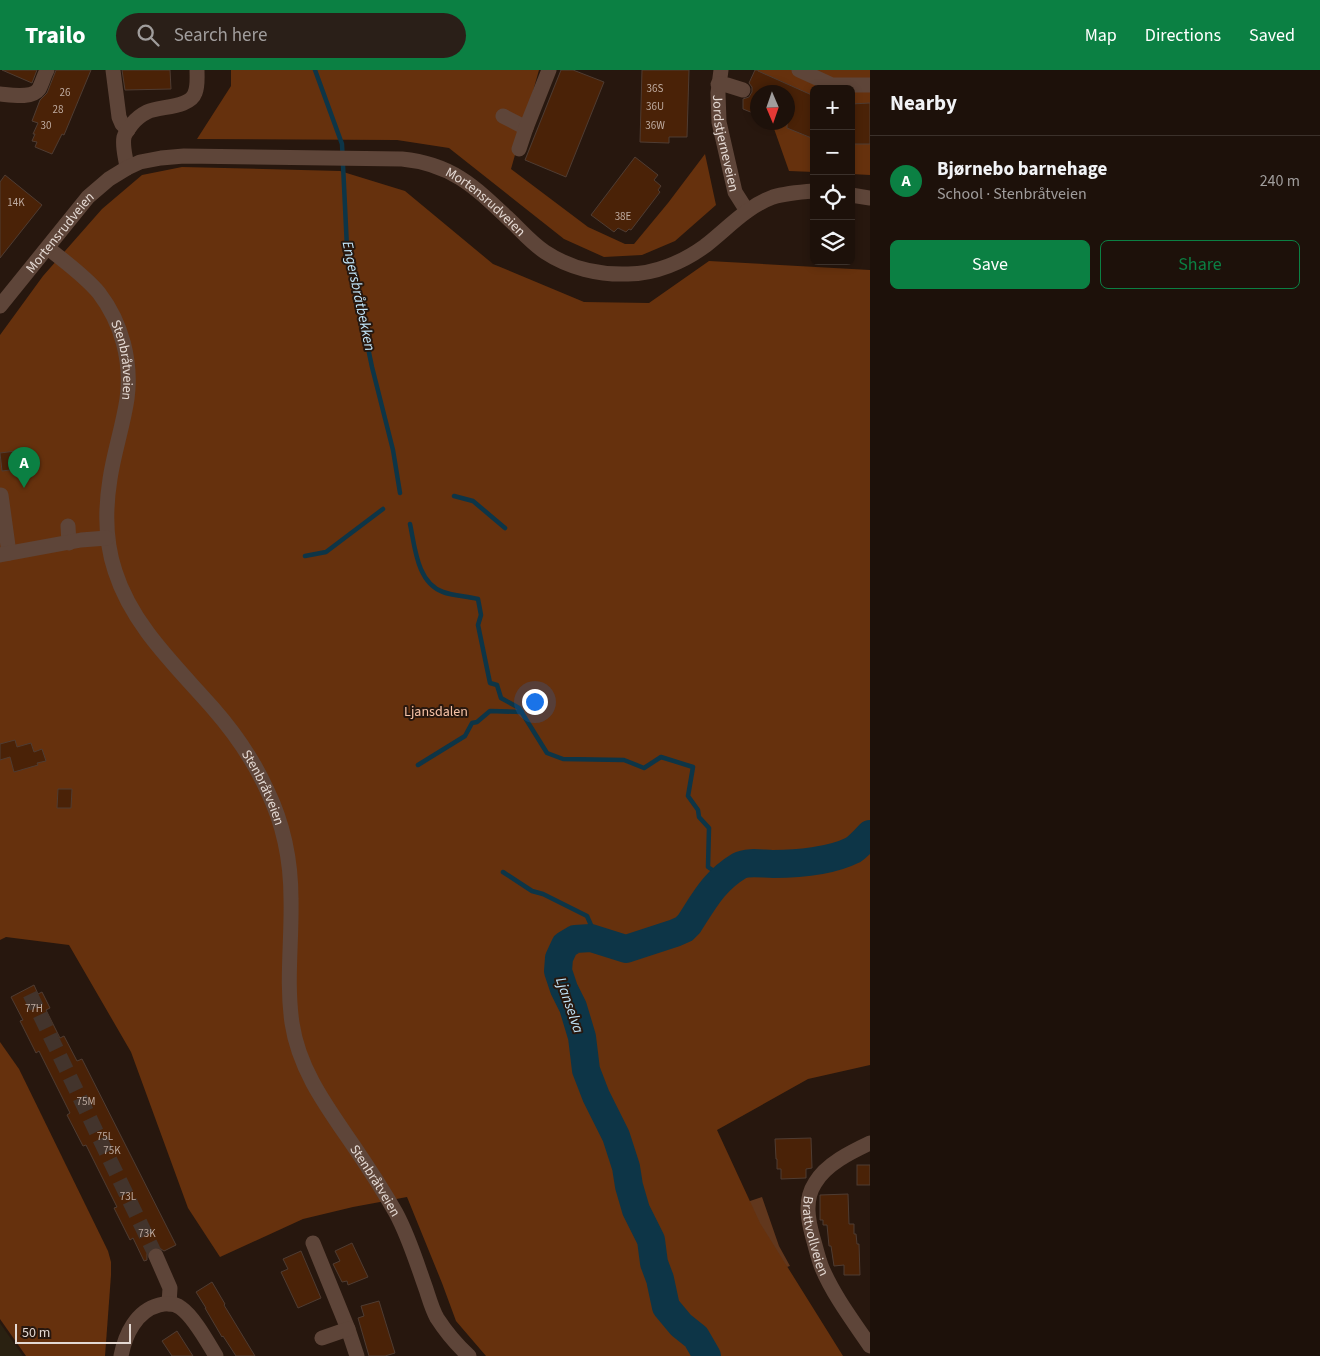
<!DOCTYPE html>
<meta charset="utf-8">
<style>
body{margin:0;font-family:"Source Sans 3",sans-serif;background:#2a1f18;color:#f1f3f6}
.controls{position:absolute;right:15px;top:15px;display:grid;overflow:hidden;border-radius:8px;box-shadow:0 2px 8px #0003}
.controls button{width:45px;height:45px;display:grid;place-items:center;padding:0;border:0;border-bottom:1px solid #3b312b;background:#1d110a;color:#f1f3f6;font:25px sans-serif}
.compass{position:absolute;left:750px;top:15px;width:45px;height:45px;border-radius:50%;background:#1d110a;box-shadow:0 2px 8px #0003;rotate:178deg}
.scale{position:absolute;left:15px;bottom:12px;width:116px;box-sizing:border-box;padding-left:5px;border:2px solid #e4d9d3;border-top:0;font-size:14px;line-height:18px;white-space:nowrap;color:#e4d9d3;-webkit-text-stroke:4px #27170e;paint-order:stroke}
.you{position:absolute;left:534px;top:631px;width:18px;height:18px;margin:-12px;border:4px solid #fff;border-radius:50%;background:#1a73e8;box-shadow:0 0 0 8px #1a73e833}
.badge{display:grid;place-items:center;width:32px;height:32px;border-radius:50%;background:#0b8043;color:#fff;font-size:16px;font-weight:700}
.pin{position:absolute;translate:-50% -41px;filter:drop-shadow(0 1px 2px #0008)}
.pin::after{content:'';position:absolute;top:26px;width:18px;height:15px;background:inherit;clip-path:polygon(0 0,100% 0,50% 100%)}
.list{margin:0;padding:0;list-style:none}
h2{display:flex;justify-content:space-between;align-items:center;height:65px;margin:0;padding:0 20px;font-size:21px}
h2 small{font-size:16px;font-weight:400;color:#a09d9c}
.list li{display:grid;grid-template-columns:32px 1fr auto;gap:15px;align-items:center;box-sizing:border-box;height:90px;padding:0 20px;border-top:1px solid #3b312b}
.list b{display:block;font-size:19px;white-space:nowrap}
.list p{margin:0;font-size:16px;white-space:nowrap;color:#a09d9c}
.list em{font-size:16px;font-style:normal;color:#a09d9c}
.actions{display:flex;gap:10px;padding:15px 20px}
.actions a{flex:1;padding:11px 0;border:1px solid #0b8043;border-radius:8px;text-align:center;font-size:18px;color:#0b8043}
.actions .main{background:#0b8043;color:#fff}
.icon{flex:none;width:28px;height:28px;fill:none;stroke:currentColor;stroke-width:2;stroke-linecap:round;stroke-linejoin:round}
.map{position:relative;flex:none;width:870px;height:1286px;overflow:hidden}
header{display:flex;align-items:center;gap:30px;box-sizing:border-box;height:70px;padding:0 25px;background:#0b8043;color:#fff}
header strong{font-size:24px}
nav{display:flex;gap:28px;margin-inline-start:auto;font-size:18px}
.search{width:350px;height:45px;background:#2a1f18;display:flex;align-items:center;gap:12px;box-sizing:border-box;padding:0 18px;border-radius:28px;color:#a09d9c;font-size:19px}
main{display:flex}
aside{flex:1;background:#1d110a}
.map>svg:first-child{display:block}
</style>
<header>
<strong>Trailo</strong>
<div class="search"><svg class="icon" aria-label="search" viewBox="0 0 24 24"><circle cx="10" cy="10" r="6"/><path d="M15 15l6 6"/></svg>Search here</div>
<nav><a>Map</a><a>Directions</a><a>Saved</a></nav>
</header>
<main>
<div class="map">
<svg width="870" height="1286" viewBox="0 0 870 1286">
<rect width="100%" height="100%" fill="#27170e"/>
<!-- education -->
<polygon fill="#2a2111" points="0,1253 23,1286 0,1286"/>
<!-- green -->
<polygon fill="#61371d" points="762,1127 779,1176 790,1196 756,1207 735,1136"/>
<!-- forest -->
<g fill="#66310d">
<polygon points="231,0 539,0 511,99 588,157 625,174 634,174 668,133 705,84 716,135 675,171 642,185 604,187 564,169 449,78 397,70 197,69 231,16"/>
<polygon points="755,0 870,0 870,105 851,104 851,19 814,19 814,102 789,101 772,53 788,52 788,22 762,22"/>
<polygon points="182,97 340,101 405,121 493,194 584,232 649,233 709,191 870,200 870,995 808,1009 717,1060 760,1153 843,1286 486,1286 456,1251 442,1213 407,1127 353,1137 303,1149 220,1187 188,1138 131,982 69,875 6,867 0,870 0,265 43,206 102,139 142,105"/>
<polygon points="0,972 19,999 108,1181 111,1192 111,1205 105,1286 26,1286 0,1249"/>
</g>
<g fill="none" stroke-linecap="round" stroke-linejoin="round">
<!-- stream -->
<g stroke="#0d3547" stroke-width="4.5">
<polyline points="315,0 342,74 347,178 372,297 393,380 400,423"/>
<polyline points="454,426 473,431 505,458"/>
<path d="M 410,454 C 415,477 417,513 443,522 C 454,526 467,526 478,529 L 481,545 L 478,555 L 490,613 L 497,615 L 501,628 L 519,638 L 547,683 L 563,689 L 624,690 L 644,698 L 661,687 L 693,697 L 688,726 L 698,740 L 699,747 L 709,758 L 708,797 L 723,807"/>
<polyline points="305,486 326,482 383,439"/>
<polyline points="418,695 465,666 472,653 477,652 490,641 522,642"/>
<polyline points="503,802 532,821 543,824 587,846 597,869"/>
</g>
<!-- river -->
<path stroke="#0d3547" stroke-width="28" d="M 707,1286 L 696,1267 L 681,1255 L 666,1237 L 660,1209 L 654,1193 L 651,1170 L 636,1140 L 629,1116 L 626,1097 L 616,1066 L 596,1026 L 586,1000 L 582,967 L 573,937 L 564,919 L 558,901 L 559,888 L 565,875 L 575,869 L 591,868 L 626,879 L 675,863 L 684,859 L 689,854 C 704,831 714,811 739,796 C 748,791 763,794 773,794 C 797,794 831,791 853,780 C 859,776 865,769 870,764"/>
</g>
<!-- building -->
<g fill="#4a2207" stroke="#4f3c32">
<polygon points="2,0 37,0 32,13"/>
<polygon points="56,0 91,0 64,65 62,64 52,84 35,77 37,72 32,71 35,64 33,64 38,53 32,51 40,30 47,23"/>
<polygon points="122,0 170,0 171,19 125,20"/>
<polygon points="561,0 573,0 604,12 566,107 525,90"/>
<polygon points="642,0 689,0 687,67 669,67 669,73 640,72"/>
<polygon points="755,0 758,0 758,1 814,26 814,69 787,58 788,22 758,22 758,45 743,39 743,29 749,27 752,22 752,17 749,13"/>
<polygon points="870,33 870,74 851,74 851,34"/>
<polygon points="635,87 658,105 654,110 661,116 658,120 660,122 631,160 629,159 626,162 618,158 614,162 591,145"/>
<polygon points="5,105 42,135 0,188 0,112"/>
<polygon points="16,381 19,399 2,401 0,383"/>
<polygon points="15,670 17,677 31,673 34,682 42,679 46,691 37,693 38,695 14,702 10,687 0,690 0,674"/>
<polygon points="58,719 72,719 71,738 57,738"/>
<polygon points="34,915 38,924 42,922 50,938 46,940 60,968 64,966 77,991 82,989 176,1175 164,1181 158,1177 152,1178 149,1180 147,1184 147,1190 144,1191 133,1168 130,1170 114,1138 117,1137 86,1075 83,1076 67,1045 70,1043 39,981 36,983 20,951 23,950 11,927"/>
<polygon points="811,1068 812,1098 806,1099 806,1108 781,1109 781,1099 777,1099 777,1089 776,1089 775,1069"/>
<rect x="857" y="1095" width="13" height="20"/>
<polygon points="848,1124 849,1154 854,1154 854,1164 856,1164 857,1174 859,1174 860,1205 844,1205 844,1195 834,1196 831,1176 829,1176 827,1155 823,1155 823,1150 820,1150 820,1125"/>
<polygon points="352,1173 368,1207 348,1215 347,1211 342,1212 333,1194 340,1191 335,1181"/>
<polygon points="301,1181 321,1228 298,1238 281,1202 288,1199 283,1189"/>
<polygon points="212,1212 225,1234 224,1235 255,1286 236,1286 223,1266 222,1267 205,1238 206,1238 196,1222"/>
<polygon points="379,1231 395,1283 385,1286 369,1286 358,1248 364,1246 361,1236"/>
<polygon points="177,1261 193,1286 172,1286 162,1271"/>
</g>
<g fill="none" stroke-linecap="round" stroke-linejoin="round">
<!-- minor-tunnel -->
<polyline stroke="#43342c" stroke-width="15" stroke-dasharray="15 8" stroke-linecap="butt" points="30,924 156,1186"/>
<!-- minor -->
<g stroke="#5e4539" stroke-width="15">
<polyline points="113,0 119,47 122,54 128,60"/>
<path id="s1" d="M 721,0 L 718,23 L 719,52 L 735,122 L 747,141"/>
<polyline points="799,0 832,15 870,15"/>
<polyline points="718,14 727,15 743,20"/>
<path d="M 0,24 C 11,25 32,29 39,19 C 42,13 44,6 47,0"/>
<polyline points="503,46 526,58"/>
<polyline points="519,79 526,58 549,0"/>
<path d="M 127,98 C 126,88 122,77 124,67 C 125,63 129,58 132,54 C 136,49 141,45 147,42 C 159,36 190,38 195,23 C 198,16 197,7 197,0"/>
<polyline points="851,125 870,128"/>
<path id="s2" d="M 48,178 C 65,192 85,206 99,223 C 122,253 132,292 127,329 C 123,356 114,382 110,409 C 105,440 105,471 115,501 C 132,555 175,595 212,637 C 234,662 253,689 267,720 C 283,753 291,792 291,829 C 292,871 286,911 292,953 C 299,1000 327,1037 353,1075 C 368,1097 383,1120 396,1143 C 409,1167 417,1194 426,1219 C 429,1228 432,1239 437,1248 C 446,1262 457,1275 469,1286"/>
<path id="s3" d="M 0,236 L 88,127 L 109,109 L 127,98 L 140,92 L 161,88 L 184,86 L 402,89 C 454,94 477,119 514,154 C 524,164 533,174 545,182 C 569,198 599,205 628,204 C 655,204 683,192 705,176 C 727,159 746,137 773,127 C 786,123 800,122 814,121"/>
<polyline points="1,425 9,483"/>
<polyline points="68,456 69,473"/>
<polyline points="0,485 81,470 107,468"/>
<path id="s4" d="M 870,1073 C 851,1082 826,1094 815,1113 C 804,1130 808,1150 813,1168 C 816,1178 818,1188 822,1198 C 834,1226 853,1251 870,1276"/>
<polyline points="313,1173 348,1259 357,1286"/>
<polyline points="156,1186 170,1218 169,1234"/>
<polyline points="322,1268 348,1259"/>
<path d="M 121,1286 C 125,1265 136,1241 159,1235 C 167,1233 175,1233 181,1238 C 194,1247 208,1273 216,1286"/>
</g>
</g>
<g text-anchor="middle" stroke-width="4" stroke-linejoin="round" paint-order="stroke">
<!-- number labels -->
<g font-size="11" fill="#beaba0">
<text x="655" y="22">36S</text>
<text x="65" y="26">26</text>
<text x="655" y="40">36U</text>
<text x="58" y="43">28</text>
<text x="46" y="59">30</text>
<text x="655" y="59">36W</text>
<text x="16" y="136">14K</text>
<text x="623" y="150">38E</text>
<text x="34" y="942">77H</text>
<text x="86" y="1035">75M</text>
<text x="105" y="1070">75L</text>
<text x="112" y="1084">75K</text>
<text x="128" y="1130">73L</text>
<text x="147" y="1167">73K</text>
</g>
<!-- street labels -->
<g font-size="14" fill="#e4d9d3" stroke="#27170e">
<text dy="5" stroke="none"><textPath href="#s1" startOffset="74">Jordstjerneveien</textPath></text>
<text dy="5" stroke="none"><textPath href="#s3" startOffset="562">Mortensrudveien</textPath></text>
<text dy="5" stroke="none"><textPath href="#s3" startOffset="95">Mortensrudveien</textPath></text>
<text dy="5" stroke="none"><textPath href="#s2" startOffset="141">Stenbråtveien</textPath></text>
<text dy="5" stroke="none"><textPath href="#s2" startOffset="620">Stenbråtveien</textPath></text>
<text dy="5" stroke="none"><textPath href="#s2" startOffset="1040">Stenbråtveien</textPath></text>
<text dy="5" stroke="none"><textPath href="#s4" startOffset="124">Brattvollveien</textPath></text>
</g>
<!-- park labels -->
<g font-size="14" fill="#f8c3a7" stroke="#27170e">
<text x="436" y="646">Ljansdalen</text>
</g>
<!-- water labels -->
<g font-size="15" font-style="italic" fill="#c3e8fd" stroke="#27170e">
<text transform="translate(359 226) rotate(78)" y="5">Engersbråtbekken</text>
<text transform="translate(570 935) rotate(71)" y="5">Ljanselva</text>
</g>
</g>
</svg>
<div class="controls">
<button>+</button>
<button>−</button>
<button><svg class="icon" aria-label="locate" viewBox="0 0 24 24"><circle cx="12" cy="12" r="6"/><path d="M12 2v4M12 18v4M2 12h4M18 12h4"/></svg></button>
<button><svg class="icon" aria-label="layers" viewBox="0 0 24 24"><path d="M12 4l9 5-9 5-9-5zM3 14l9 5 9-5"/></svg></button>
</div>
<svg class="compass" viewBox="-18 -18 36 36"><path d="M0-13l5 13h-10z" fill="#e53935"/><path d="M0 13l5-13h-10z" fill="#a09d9c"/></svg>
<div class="scale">50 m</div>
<div class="you"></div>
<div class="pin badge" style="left:24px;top:418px">A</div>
</div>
<aside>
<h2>Nearby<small></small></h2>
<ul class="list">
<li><span class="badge">A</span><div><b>Bjørnebo barnehage</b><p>School · Stenbråtveien</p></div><em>240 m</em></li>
</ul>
<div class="actions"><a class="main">Save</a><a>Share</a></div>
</aside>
</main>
